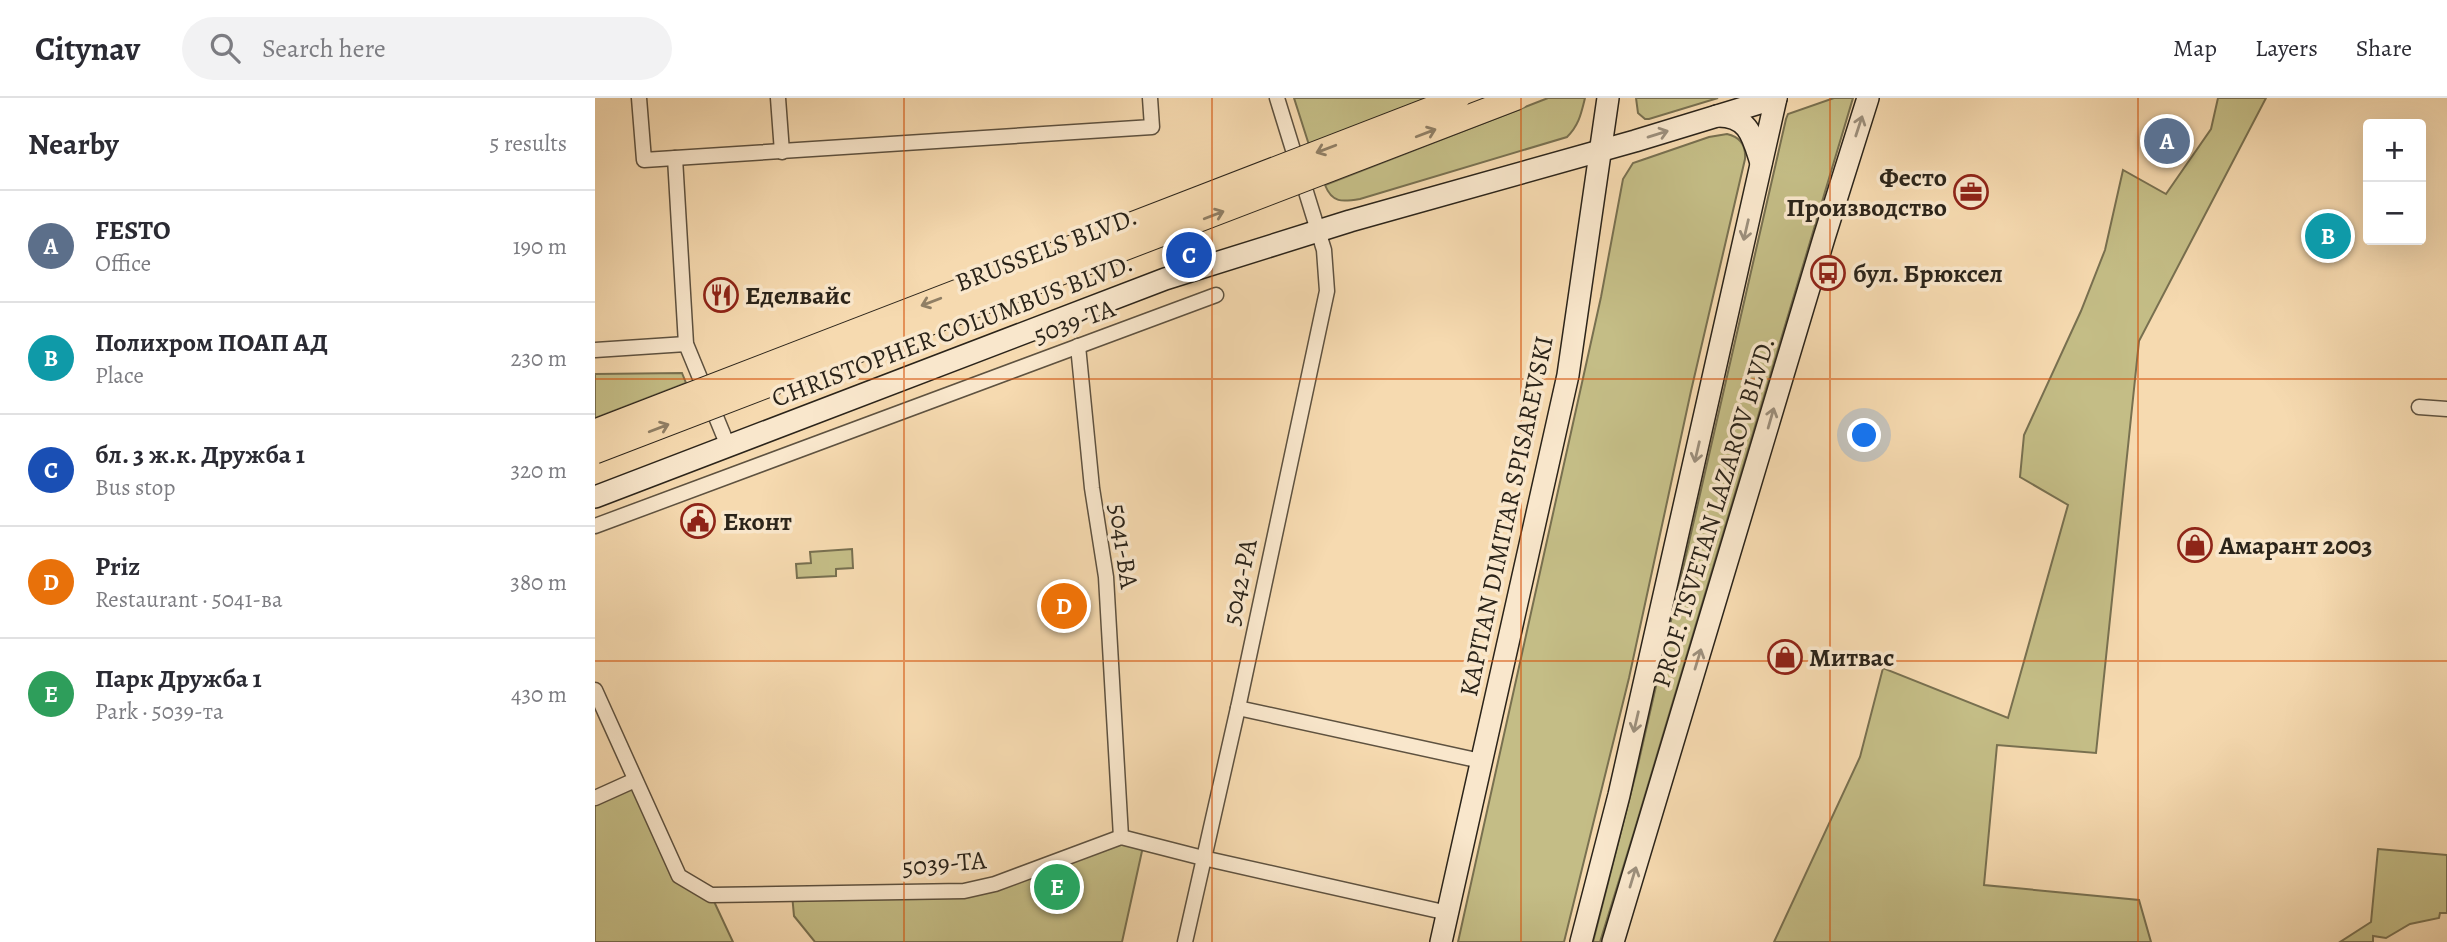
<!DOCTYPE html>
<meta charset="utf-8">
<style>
body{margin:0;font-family:Alegreya,serif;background:#f2f2f3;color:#2b2b33}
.controls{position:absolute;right:21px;top:21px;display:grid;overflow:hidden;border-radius:7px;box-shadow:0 7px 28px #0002}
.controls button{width:63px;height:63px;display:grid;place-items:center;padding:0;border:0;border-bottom:2px solid #e1e1e2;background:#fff;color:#2b2b33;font:35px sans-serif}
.you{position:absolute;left:1270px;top:338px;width:24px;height:24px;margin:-18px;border:5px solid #fff;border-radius:50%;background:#1a73e8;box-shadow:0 0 0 10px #1a73e833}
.badge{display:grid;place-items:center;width:46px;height:46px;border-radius:50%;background:#b45309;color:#fff;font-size:23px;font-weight:700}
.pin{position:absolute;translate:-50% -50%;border:4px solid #fff;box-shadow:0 2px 7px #0006}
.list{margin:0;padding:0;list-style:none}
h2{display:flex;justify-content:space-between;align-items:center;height:91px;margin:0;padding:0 28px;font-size:30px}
h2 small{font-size:23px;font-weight:400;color:#7c7c81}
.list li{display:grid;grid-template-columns:46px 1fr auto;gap:21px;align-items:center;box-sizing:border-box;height:112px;padding:0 28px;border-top:2px solid #e1e1e2}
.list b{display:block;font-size:26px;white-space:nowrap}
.list p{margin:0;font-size:23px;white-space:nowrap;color:#7c7c81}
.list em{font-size:23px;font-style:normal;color:#7c7c81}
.icon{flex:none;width:38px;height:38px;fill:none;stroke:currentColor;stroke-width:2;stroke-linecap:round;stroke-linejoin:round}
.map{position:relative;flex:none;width:1852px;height:844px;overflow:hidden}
header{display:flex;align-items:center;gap:42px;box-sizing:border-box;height:98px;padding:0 35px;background:#fff;border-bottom:2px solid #e1e1e2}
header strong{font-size:33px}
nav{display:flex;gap:38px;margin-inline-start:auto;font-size:24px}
.search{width:490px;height:63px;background:#f2f2f3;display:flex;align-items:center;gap:18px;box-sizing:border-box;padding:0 24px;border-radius:38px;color:#7c7c81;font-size:26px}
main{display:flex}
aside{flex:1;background:#fff}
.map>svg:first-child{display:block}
</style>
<header>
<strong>Citynav</strong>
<div class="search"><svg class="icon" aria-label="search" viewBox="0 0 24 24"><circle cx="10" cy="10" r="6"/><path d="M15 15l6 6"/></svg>Search here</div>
<nav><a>Map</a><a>Layers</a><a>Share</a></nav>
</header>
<main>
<aside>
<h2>Nearby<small>5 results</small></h2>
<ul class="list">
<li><span class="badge" style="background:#5c6f8a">A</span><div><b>FESTO</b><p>Office</p></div><em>190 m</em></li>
<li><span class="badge" style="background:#0f9aa8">B</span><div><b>Полихром ПОАП АД</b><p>Place</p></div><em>230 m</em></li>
<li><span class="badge" style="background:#1a4fb4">C</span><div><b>бл. 3 ж.к. Дружба 1</b><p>Bus stop</p></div><em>320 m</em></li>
<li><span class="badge" style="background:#e8710a">D</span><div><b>Priz</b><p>Restaurant · 5041-ва</p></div><em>380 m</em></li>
<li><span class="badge" style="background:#2e9e5b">E</span><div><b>Парк Дружба 1</b><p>Park · 5039-та</p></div><em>430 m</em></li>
</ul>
</aside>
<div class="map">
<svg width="1852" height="844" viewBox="0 0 1852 844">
<rect width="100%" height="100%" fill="#f6dab0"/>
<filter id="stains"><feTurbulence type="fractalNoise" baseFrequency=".00286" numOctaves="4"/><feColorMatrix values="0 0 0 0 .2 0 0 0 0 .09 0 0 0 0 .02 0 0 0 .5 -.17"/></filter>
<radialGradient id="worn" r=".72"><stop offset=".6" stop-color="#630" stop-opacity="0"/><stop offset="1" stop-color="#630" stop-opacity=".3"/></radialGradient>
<!-- green -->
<g fill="#c4bd86" stroke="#787050" stroke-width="2">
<polygon points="699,0 832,0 714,47"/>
<path d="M 953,0 L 990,0 C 986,16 984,27 972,39 L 765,101 C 747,104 737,105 730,87 Z"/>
<polygon points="1041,0 1123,0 1054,21 1050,21 1043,15"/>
<polygon points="1239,0 1258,0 1039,734 1005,844 998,844 1042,671 1191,21 1193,16"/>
<polygon points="1623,0 1671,0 1544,243 1501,655 1402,647 1389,787 1544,802 1556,844 1179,844 1265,659 1288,570 1413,620 1473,407 1425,379 1429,337 1486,213 1510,152 1528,72 1571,96 1616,31"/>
<path d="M 1132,36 C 1146,39 1151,48 1150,61 L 1096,293 L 1034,580 L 969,844 L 863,844 L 1006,199 L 1028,81 L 1038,65 L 1047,62 L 1114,39 Z"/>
<polygon points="87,275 91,285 0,320 0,276"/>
<polygon points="257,451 258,470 241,471 241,478 202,480 201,466 216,465 215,454"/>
<polygon points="40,682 84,778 116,797 138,844 0,844 0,700"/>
<polygon points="526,739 549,744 527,844 220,844 199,818 197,796 369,793"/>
<polygon points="1783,751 1852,757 1852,815 1845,815 1844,820 1815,826 1791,840 1778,838 1778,844 1745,844 1776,824"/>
</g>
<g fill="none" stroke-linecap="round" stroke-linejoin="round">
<!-- street casing -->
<g stroke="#5e5240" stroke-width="17">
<g id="street">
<polyline points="44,0 49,62 557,29 555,0"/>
<polyline points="183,0 187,54"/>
<polyline points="80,60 91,246 133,348"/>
<polyline points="483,248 497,390 511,479 526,739"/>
<polyline points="0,252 91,246"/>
<polyline points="1824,309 1852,311"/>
<polyline points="0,428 621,197"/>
<polyline points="0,592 84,778 116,797 369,793 400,786 526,739 608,760 853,815"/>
<polyline points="643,610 886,663"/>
<polyline points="0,700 40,682"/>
<polyline points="590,844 643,610 732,193 729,152 682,0"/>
</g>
</g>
<!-- secondary casing -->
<g stroke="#2b241a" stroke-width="24">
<g id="secondary">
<path d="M 1122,18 C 1154,17 1158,40 1166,65"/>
<polyline points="0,399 570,181 755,123 1040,43 1181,0"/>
<polyline points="846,844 973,277 1013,0"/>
<polyline points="986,844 1024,697 1181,0"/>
<polyline points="1018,844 1229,140 1273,0"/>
</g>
</g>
<!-- street -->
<use href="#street" stroke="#f9e7cc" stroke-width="14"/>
<!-- secondary -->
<use href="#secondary" stroke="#f9e7cc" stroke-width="21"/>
<!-- primary-bridge casing -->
<g stroke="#2b241a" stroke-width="25" stroke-linecap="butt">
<g id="primary-bridge">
<polyline points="0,333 863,0"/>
<polyline points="0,354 922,0"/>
</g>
</g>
<!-- primary-bridge -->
<use href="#primary-bridge" stroke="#f6dab0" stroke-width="23"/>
</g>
<!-- one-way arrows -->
<defs><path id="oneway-shaft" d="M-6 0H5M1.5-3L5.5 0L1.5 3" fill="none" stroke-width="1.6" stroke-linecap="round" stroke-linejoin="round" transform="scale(1.75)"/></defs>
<g stroke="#9c8f7c">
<use href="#oneway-shaft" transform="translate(1264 28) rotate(-72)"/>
<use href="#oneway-shaft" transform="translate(1063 36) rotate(-17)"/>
<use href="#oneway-shaft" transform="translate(1151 132) rotate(103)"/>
<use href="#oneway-shaft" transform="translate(1176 320) rotate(-74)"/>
<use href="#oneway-shaft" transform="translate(1102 354) rotate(103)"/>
<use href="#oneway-shaft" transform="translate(1103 561) rotate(-73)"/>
<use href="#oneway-shaft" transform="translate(1041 624) rotate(103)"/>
<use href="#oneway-shaft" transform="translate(1038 779) rotate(-73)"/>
</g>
<g stroke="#907f65">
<use href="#oneway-shaft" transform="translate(831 35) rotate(-21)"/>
<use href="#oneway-shaft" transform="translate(731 51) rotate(159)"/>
<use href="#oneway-shaft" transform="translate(619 117) rotate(-21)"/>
<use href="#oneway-shaft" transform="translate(336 204) rotate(159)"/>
<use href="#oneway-shaft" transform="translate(64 330) rotate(-21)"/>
</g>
<!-- grid -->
<path fill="none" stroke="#d5540d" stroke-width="2" stroke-opacity="0.55" d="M 309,0 L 309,844M 617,0 L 617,844M 926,0 L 926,844M 1235,0 L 1235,844M 1543,0 L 1543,844M 0,281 L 1852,281M 0,563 L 1852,563"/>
<!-- icons -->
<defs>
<g id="office-ring" transform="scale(1.75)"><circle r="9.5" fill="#f9e7cc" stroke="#8f2418" stroke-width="1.5"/><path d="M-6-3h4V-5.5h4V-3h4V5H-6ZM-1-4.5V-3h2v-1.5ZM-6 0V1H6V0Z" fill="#8f2418"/></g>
<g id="bus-ring" transform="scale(1.75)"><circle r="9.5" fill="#f9e7cc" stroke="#8f2418" stroke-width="1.5"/><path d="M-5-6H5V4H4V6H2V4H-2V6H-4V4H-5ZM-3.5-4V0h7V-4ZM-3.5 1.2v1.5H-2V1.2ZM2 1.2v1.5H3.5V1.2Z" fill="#8f2418"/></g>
<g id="restaurant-ring" transform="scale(1.75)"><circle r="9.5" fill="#f9e7cc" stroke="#8f2418" stroke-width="1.5"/><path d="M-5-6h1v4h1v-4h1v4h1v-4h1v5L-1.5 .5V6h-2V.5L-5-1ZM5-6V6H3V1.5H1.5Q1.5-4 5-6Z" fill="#8f2418"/></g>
<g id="civic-ring" transform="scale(1.75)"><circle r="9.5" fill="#f9e7cc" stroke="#8f2418" stroke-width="1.5"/><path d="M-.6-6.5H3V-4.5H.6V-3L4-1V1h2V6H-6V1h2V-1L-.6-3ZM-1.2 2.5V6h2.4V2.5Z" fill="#8f2418"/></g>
<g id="shop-ring" transform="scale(1.75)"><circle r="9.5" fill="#f9e7cc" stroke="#8f2418" stroke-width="1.5"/><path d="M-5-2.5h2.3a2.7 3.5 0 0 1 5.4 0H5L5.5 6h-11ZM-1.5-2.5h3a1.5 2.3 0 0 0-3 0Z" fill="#8f2418"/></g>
</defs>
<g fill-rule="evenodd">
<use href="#office-ring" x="1376" y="94"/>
<use href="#bus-ring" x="1233" y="175"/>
<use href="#restaurant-ring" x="126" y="197"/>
<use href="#civic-ring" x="103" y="423"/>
<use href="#shop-ring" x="1600" y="447"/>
<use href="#shop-ring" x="1190" y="559"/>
</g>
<g text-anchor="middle" stroke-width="7" stroke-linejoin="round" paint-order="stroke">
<!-- poi labels -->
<g font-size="26" font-weight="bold" fill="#2b241a" stroke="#f9e7cc" text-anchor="start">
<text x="1352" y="88" text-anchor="end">Фесто<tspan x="1352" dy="30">Производство</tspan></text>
<text x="1258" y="184">бул. Брюксел</text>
<text x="150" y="206">Еделвайс</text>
<text x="128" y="432">Еконт</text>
<text x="1624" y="456">Амарант 2003</text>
<text x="1214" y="568">Митвас</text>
</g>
<!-- street labels -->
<g font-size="26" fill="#2b241a" stroke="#f9e7cc">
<text transform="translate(451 151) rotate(-21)" y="9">BRUSSELS BLVD.</text>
<text transform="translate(479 223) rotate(-20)" y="9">5039-ТА</text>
<text transform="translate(357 232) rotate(-21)" y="9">CHRISTOPHER COLUMBUS BLVD.</text>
<text transform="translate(1118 414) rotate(-73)" y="9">PROF. TSVETAN LAZAROV BLVD.</text>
<text transform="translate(911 418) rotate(-78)" y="9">KAPITAN DIMITAR SPISAREVSKI</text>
<text transform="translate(529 448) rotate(82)" y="9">5041-ВА</text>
<text transform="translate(644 484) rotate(-78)" y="9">5042-РА</text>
<text transform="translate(349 765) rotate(-5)" y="9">5039-ТА</text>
</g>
</g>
<rect width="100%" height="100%" filter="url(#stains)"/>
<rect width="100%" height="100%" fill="url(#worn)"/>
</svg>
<div class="controls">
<button>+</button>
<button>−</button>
</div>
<div class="you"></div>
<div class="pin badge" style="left:1572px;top:43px;background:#5c6f8a">A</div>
<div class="pin badge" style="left:1733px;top:138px;background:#0f9aa8">B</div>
<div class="pin badge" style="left:594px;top:157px;background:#1a4fb4">C</div>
<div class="pin badge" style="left:469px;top:508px;background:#e8710a">D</div>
<div class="pin badge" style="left:462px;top:789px;background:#2e9e5b">E</div>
</div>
</main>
